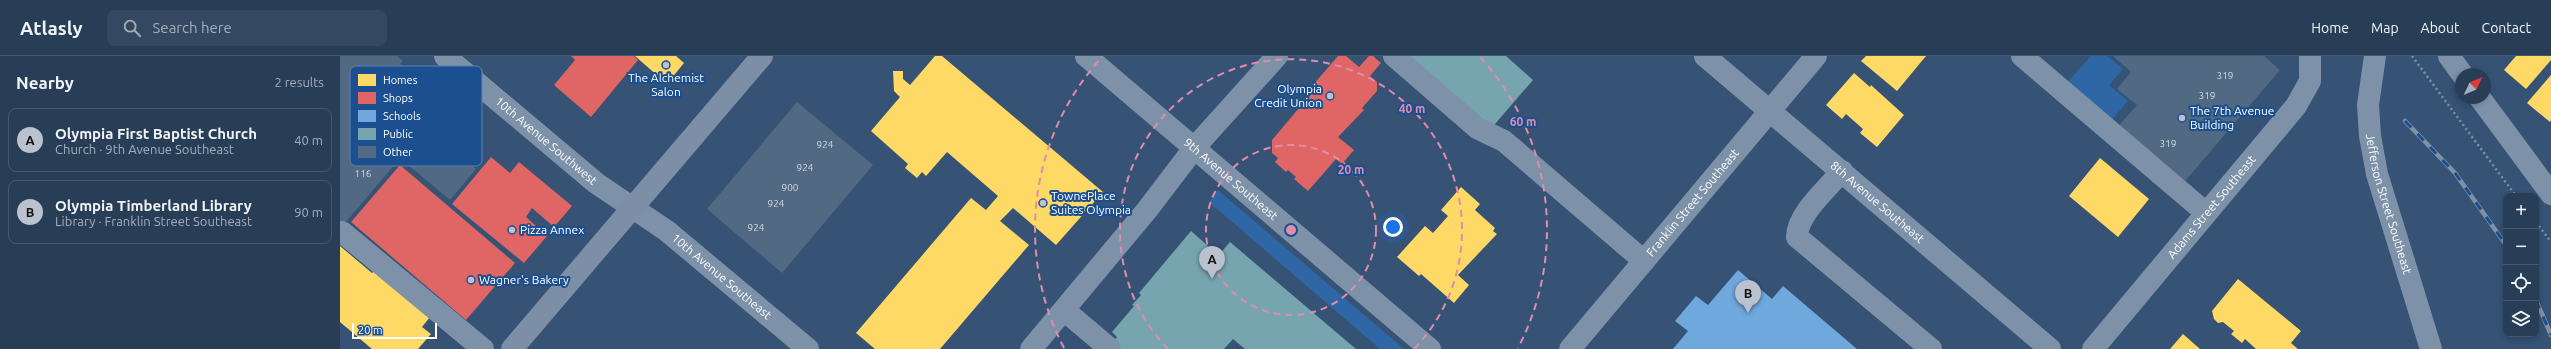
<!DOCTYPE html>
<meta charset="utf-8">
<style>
body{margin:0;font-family:Ubuntu,sans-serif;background:#344961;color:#f1f3f6}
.controls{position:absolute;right:12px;bottom:12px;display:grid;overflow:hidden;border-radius:8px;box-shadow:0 2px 6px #0003}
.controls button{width:36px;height:36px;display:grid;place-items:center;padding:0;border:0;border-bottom:1px solid #44576d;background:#283e57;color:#f1f3f6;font:20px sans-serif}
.compass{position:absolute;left:2115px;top:12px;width:36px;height:36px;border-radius:50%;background:#283e57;box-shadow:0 2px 6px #0003;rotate:46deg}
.scale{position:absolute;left:12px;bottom:10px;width:85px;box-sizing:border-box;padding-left:4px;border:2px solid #fff;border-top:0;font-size:11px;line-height:14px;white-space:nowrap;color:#fff;-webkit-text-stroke:3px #1b4f8f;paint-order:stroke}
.you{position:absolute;left:1053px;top:171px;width:14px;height:14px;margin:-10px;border:3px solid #fff;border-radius:50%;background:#1a73e8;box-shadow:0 0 0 6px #1a73e833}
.badge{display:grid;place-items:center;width:26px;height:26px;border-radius:50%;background:#b9c2ce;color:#111;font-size:13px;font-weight:700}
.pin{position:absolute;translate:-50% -33px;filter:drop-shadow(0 1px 2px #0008)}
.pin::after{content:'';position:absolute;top:21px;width:14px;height:12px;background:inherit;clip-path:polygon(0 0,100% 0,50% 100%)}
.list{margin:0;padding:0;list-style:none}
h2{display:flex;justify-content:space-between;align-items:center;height:52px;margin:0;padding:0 16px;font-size:17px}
h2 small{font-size:13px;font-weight:400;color:#a5aeba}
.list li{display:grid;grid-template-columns:26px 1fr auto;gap:12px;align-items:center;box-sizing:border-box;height:64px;margin:0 8px 8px;padding:0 8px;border:1px solid #44576d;border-radius:8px}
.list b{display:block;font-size:15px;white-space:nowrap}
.list p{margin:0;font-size:13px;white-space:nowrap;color:#a5aeba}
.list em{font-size:13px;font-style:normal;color:#a5aeba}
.icon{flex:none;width:22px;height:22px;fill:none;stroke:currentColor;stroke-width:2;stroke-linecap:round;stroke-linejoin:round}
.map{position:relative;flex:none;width:2211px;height:293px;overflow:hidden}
header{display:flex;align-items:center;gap:24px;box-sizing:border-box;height:56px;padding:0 20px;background:#283e57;border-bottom:1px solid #44576d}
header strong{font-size:19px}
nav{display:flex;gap:22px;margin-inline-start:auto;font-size:14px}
.search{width:280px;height:36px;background:#344961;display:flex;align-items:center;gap:10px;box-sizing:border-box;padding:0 14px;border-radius:8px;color:#a5aeba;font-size:15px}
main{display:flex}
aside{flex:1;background:#283e57}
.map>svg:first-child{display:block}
</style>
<header>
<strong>Atlasly</strong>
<div class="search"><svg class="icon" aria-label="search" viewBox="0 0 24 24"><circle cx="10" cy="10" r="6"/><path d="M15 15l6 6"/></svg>Search here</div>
<nav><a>Home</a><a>Map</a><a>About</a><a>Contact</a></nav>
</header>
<main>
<aside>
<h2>Nearby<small>2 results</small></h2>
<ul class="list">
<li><span class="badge">A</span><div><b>Olympia First Baptist Church</b><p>Church · 9th Avenue Southeast</p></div><em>40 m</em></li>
<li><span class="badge">B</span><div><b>Olympia Timberland Library</b><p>Library · Franklin Street Southeast</p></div><em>90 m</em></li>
</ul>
</aside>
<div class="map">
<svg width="2211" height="293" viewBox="0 0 2211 293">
<rect width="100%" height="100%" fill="#365274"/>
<!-- green -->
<g fill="#2f66a5">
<polygon points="1751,0 1767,0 1783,13 1769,29 1788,45 1769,67 1725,29"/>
<polygon points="878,134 1064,293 1040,293 869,146"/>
</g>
<!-- homes -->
<g fill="#ffd966">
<polygon points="295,0 336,0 344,7 327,28"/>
<polygon points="595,0 602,0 763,136 716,189 673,152 660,165 689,189 600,293 535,293 516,277 631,142 646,154 658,140 607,96 586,120 582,116 577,122 565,112 568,108 531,75 560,41 554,35 553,15 563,15 563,23 570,29"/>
<polygon points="1526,0 1586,0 1557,35 1521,5"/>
<polygon points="2176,0 2211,0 2211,4 2186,33 2164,14"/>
<polygon points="1514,17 1530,31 1531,29 1564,59 1537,91 1520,77 1523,73 1506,58 1502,63 1486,49"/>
<polygon points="2211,19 2211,64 2210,66 2187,47"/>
<polygon points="1760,102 1809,143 1778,181 1729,140"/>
<polygon points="1121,131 1140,148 1135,154 1155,172 1153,175 1157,178 1118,219 1129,229 1114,247 1081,218 1079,220 1057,201 1085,170 1093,177 1108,160 1101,154"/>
<polygon points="0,190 32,217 35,214 90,261 82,271 91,278 78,293 32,293 0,266"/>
<polygon points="1898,223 1961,275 1951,287 1958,293 1916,293 1905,283 1902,287 1891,278 1894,275 1883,266 1878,267 1874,263 1872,255"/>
<polygon points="1843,278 1860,293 1830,293"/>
</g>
<!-- shops -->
<g fill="#e06666">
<polygon points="231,0 294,0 298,4 251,61 214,29 235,4"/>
<polygon points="998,0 1006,0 1019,11 1029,0 1033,0 1041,7 1030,20 1037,26 1037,35 1022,52 1024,54 998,81 1014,94 1002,108 996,103 968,135 954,123 956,121 948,114 946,116 935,106 938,102 932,97 932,84 970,39 967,36"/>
<polygon points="151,101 170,117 179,106 232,150 214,171 192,152 186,161 207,180 184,207 112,148"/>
<polygon points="60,109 175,207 126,264 11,166"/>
</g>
<!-- schools -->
<polygon fill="#6fa8dc" points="1398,214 1432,243 1443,230 1517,293 1333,293 1348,275 1335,265 1356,240 1368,249"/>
<!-- public -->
<g fill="#76a5af">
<polygon points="1062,0 1166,0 1193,24 1149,75"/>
<polygon points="851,175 868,190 861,199 871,208 890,186 1016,293 905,293 893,283 884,293 779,293 772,287 777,281 772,276 794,250 792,249 801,239 799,237"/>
</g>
<!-- building -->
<g fill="#526984">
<polygon points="0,0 57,0 63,5 60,8 91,34 93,32 111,47 97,62 95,61 0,173"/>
<polygon points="1773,0 1924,0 1940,14 1840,131 1774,75 1797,49 1777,33 1791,16"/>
<polygon points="457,46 533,109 442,217 367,153"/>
<polygon points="92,76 136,113 110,144 66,107"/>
</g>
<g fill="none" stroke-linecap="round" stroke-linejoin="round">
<!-- path -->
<g stroke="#7d92a8" stroke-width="2.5" stroke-dasharray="2 3" stroke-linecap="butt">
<polyline points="2072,0 2176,140"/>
<polyline points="2196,166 2211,186"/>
</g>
<!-- minor -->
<g stroke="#7d92a8" stroke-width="22">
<path id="s1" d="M 105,0 L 256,127 L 327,175 L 468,293"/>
<path id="s2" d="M 746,0 L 1090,293"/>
<polyline points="1054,0 1137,72 1164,85 1304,205"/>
<path id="s3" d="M 1365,0 L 1710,293"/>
<polyline points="1682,0 1866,157"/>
<path id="s4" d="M 2035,0 L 2028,49 L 2030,80 L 2037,118 L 2091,293"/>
<polyline points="2109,0 2122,18"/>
<polyline points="2140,42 2211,138"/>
<path d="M 1502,115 C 1488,132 1457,158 1457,181 L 1591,293"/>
<polyline points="2,176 143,293"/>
<polyline points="724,254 770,293"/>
<polyline points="691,293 807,154 855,91 937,0"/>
<path id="s5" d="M 1230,293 L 1476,0"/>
<path id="s6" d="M 1753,293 L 1956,50 L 1970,25 L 1970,0"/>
</g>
<!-- major -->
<polyline stroke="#7d8ea7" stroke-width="22" points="172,293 422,0"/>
<!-- rail casing -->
<g stroke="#7e92a7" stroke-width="4.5">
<g id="rail">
<polyline points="2065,65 2115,117 2166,189"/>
<polyline points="2196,244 2211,279"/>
</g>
</g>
<!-- rail -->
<use href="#rail" stroke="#1b4f8f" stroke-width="3" stroke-dasharray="9" stroke-linecap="butt"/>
</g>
<!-- distance rings -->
<g fill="none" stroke="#e08cad" stroke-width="2" stroke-dasharray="7 5">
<circle cx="951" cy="174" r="85"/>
<path d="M828 293A171 171 0 1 1 1074 293"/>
<path d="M724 292A256 256 0 0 1 762 1M1140 1A256 256 0 0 1 1178 292"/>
</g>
<!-- markers -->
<g fill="#b9c2ce" stroke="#1b4f8f" stroke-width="1.5">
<circle cx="326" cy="9" r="4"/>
<circle cx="990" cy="40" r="4"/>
<circle cx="1842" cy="62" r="4"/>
<circle cx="703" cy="147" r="4"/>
<circle cx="172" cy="174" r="4"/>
<circle cx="131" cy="224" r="4"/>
</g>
<g text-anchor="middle" stroke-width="4" stroke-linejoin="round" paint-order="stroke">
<!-- number labels -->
<g font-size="10" fill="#d4dae0">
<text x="1885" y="23">319</text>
<text x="1867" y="43">319</text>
<text x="1828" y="91">319</text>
<text x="485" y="92">924</text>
<text x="465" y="115">924</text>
<text x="23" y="121">116</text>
<text x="450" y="135">900</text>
<text x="436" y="151">924</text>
<text x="416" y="175">924</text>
</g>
<!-- poi labels -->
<g font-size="12" fill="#fff" stroke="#1b4f8f" text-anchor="start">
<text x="326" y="26" text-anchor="middle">The Alchemist<tspan x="326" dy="14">Salon</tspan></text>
<text x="982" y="37" text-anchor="end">Olympia<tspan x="982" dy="14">Credit Union</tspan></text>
<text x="1850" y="59">The 7th Avenue<tspan x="1850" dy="14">Building</tspan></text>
<text x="711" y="144">TownePlace<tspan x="711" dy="14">Suites Olympia</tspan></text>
<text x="180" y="178">Pizza Annex</text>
<text x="139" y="228">Wagner's Bakery</text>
</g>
<!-- street labels -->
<g font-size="12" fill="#fff" stroke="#1b4f8f">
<text dy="4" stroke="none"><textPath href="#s1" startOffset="132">10th Avenue Southwest</textPath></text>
<text dy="4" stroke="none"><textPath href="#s2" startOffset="190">9th Avenue Southeast</textPath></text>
<text dy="4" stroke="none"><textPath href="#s3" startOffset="226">8th Avenue Southeast</textPath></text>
<text dy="4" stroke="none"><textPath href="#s5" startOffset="191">Franklin Street Southeast</textPath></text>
<text dy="4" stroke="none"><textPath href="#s4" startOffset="151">Jefferson Street Southeast</textPath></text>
<text dy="4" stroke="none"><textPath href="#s6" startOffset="185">Adams Street Southeast</textPath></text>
<text dy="4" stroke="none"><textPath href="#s1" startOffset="354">10th Avenue Southeast</textPath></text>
</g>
</g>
<!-- legend -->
<rect x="10" y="10" width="132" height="100" rx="6" fill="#1b4f8f" stroke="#5f84b1" stroke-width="1"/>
<rect x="18" y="18" width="18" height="12" fill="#ffd966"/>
<rect x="18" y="36" width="18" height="12" fill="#e06666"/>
<rect x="18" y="54" width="18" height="12" fill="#6fa8dc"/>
<rect x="18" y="72" width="18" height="12" fill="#76a5af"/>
<rect x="18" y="90" width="18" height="12" fill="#526984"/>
<g font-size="11" fill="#fff">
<text x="43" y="28">Homes</text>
<text x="43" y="46">Shops</text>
<text x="43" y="64">Schools</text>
<text x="43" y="82">Public</text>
<text x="43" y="100">Other</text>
</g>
<circle cx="951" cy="174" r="6" fill="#e08cad" stroke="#1b4f8f" stroke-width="2"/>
<g font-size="12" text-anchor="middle" font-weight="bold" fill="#e08cad" stroke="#1b4f8f" stroke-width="4" stroke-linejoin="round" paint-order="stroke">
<text x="1072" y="57">40 m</text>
<text x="1183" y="70">60 m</text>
<text x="1011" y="118">20 m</text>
</g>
</svg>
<div class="controls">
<button>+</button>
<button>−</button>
<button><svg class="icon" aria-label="locate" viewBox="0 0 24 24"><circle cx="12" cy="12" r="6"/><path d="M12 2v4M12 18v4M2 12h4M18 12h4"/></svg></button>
<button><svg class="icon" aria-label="layers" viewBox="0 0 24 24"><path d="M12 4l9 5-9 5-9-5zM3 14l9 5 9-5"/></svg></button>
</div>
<svg class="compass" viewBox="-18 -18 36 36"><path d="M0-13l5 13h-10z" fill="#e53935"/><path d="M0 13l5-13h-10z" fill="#a5aeba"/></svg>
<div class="scale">20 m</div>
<div class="you"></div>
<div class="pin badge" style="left:872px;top:223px">A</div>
<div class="pin badge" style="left:1408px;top:257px">B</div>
</div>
</main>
